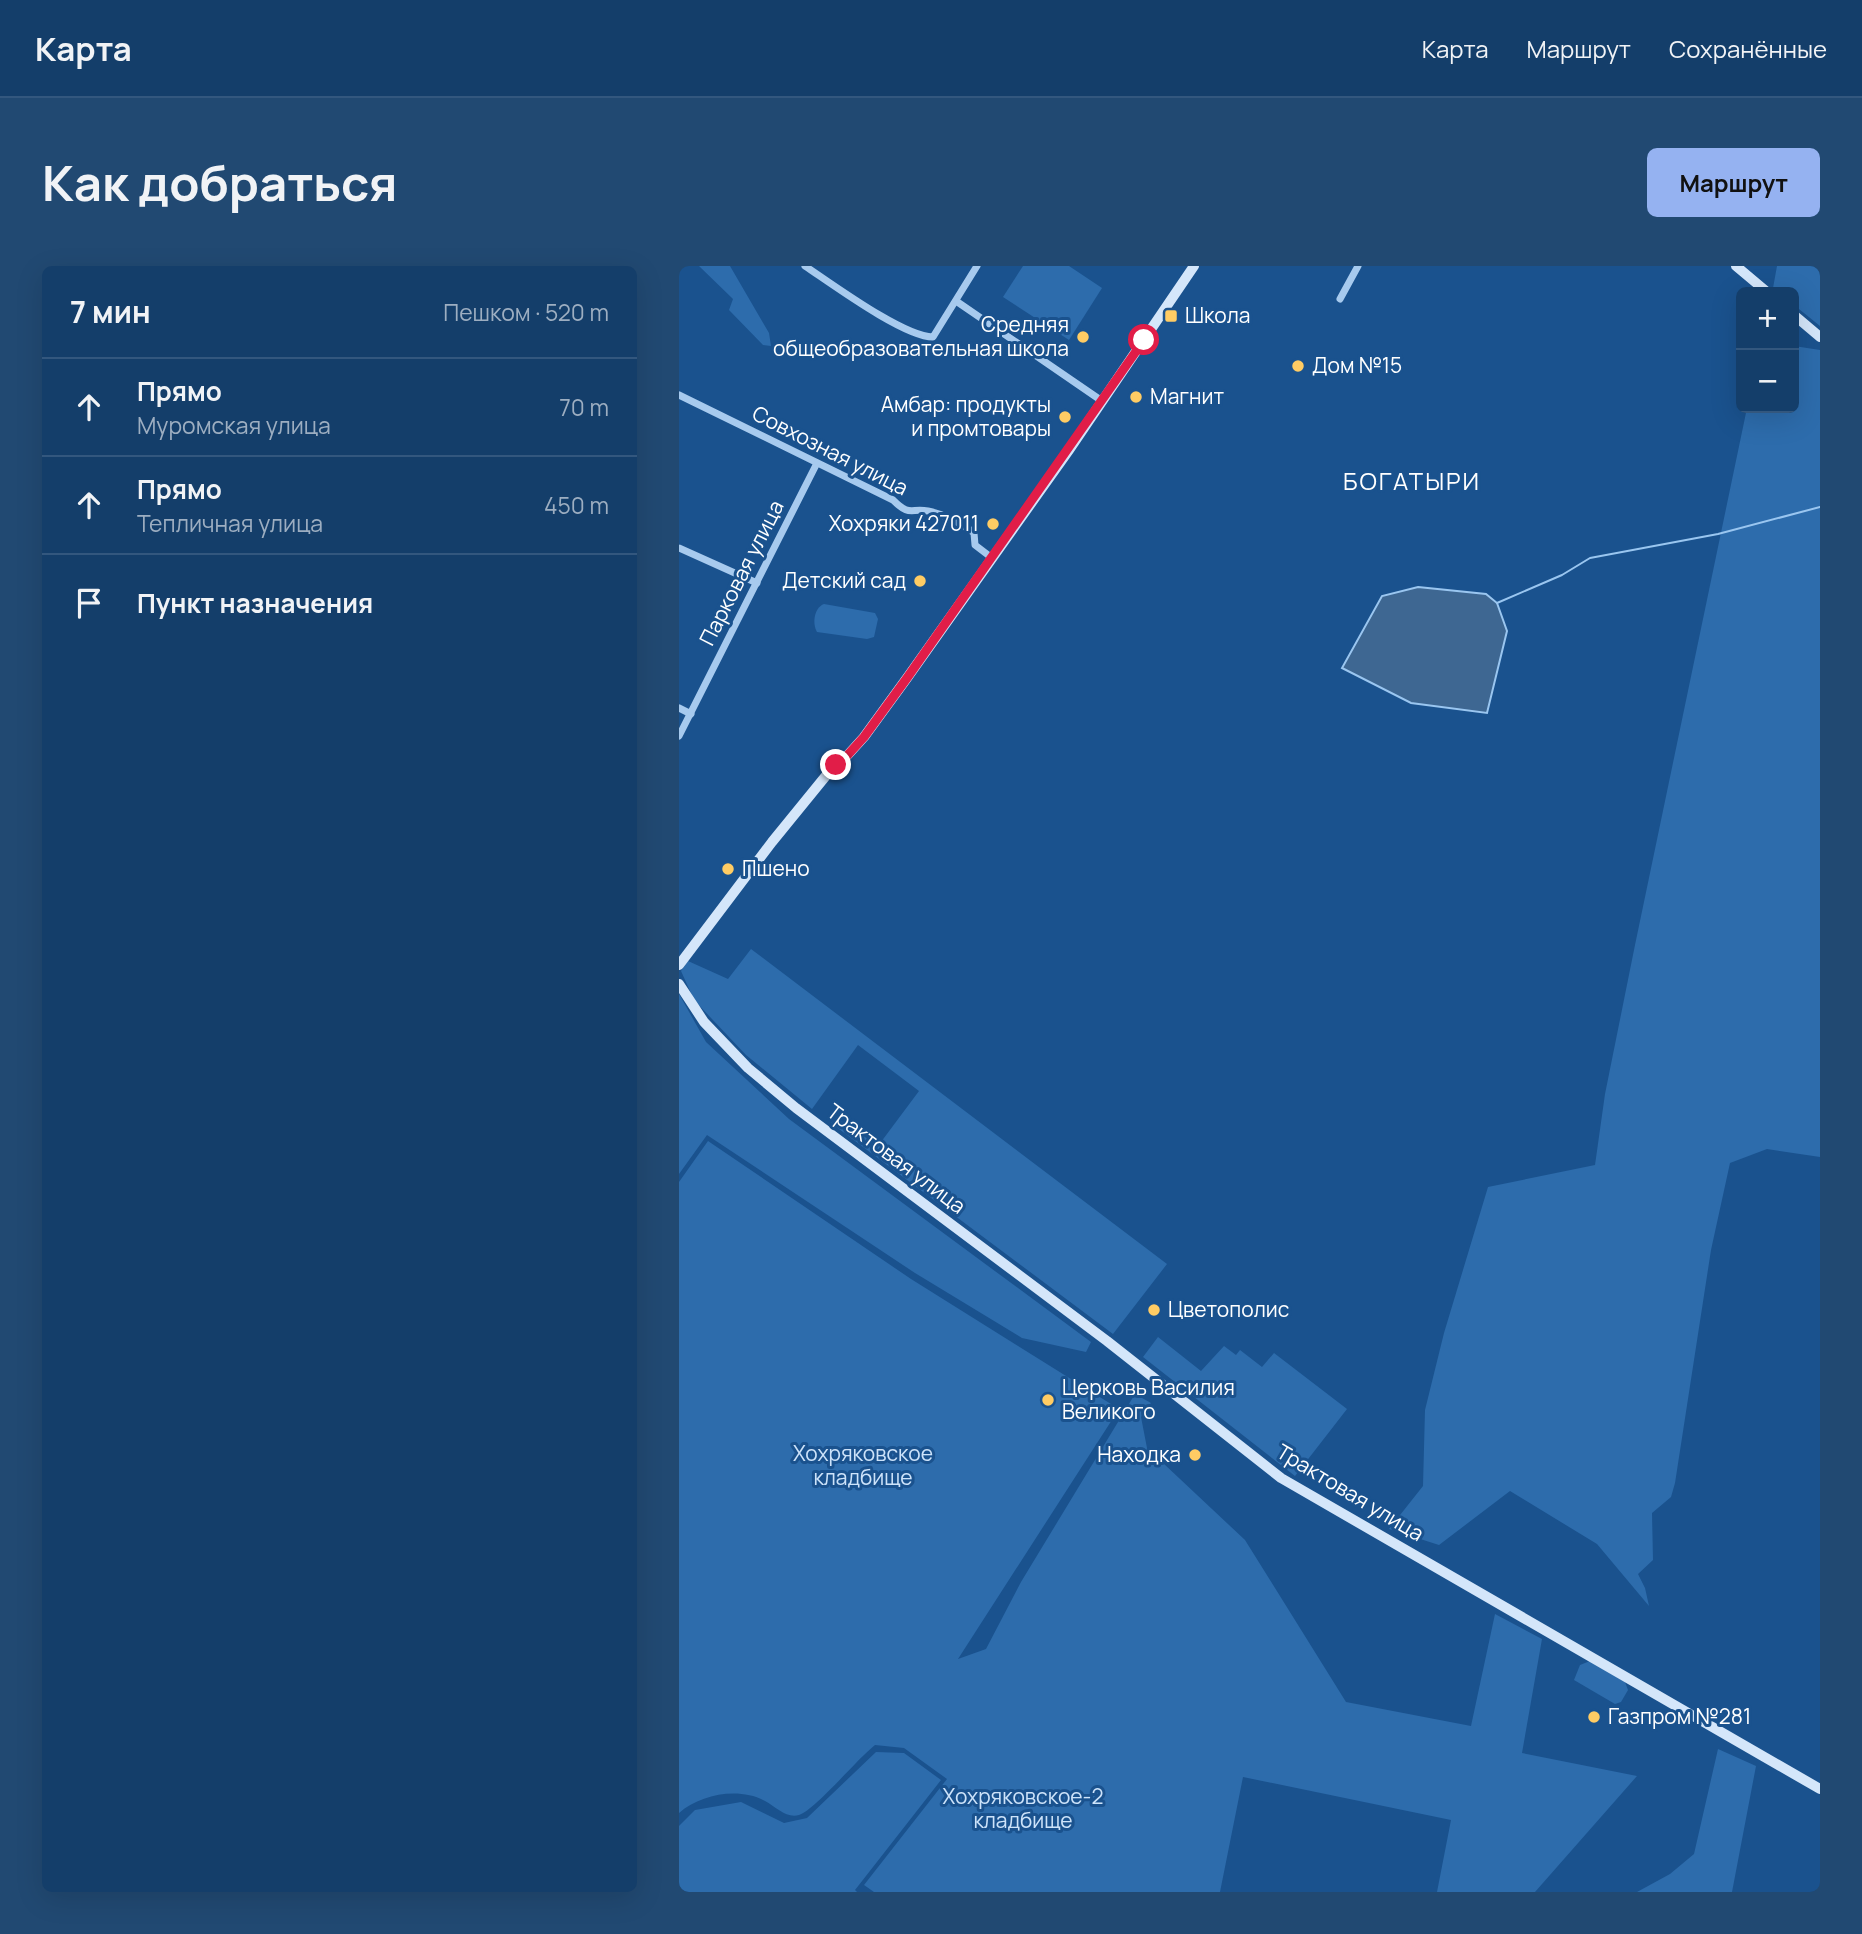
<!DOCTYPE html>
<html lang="ru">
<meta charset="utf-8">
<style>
body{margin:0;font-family:Manrope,sans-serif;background:#214972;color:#f1f3f6}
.controls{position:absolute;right:21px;top:21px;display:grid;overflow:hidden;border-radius:10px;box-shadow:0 7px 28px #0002}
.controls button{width:63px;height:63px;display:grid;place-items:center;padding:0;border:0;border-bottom:2px solid #33577e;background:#143e6a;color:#f1f3f6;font:35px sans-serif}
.stop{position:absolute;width:21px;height:21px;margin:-16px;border:5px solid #e11d48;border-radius:50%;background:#fff}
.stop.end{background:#e11d48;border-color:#fff;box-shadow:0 2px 7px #0008}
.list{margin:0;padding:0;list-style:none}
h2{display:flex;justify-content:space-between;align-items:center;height:91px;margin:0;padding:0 28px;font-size:30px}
h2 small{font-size:23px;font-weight:400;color:#9daec1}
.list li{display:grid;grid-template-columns:46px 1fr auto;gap:21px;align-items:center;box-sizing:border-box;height:98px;padding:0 28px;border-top:2px solid #33577e}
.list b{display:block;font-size:26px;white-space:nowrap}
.list p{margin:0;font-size:23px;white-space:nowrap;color:#9daec1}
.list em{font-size:23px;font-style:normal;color:#9daec1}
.icon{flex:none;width:38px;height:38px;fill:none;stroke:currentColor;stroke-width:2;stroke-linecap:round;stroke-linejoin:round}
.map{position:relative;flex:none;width:1141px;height:1626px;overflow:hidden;border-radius:10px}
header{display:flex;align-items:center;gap:42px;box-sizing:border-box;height:98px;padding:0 35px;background:#143e6a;border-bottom:2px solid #33577e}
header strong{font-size:33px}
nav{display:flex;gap:38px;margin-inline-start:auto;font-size:24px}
.intro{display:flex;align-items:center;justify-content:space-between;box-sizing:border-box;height:168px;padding:0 42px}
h1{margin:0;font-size:49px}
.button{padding:18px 32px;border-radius:10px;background:#95b2f1;color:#111;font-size:24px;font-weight:700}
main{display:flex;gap:42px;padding:0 42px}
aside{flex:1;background:#143e6a;border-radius:10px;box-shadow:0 7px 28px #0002}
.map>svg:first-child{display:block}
</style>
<header>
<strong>Карта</strong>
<nav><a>Карта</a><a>Маршрут</a><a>Сохранённые</a></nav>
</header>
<div class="intro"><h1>Как добраться</h1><a class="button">Маршрут</a></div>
<main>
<aside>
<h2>7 мин<small>Пешком · 520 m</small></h2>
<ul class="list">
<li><svg class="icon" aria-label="ahead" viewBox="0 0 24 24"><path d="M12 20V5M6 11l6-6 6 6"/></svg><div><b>Прямо</b><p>Муромская улица</p></div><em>70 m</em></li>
<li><svg class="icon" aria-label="ahead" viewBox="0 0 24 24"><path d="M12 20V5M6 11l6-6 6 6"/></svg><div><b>Прямо</b><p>Тепличная улица</p></div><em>450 m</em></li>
<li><svg class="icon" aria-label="arrive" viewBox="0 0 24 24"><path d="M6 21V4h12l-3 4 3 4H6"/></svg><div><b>Пункт назначения</b></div></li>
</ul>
</aside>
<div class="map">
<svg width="1141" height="1626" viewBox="0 0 1141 1626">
<rect width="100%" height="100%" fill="#1a528e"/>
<!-- green -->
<g fill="#2d6cac">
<polygon points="20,0 51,0 90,67 92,80 84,79 50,44 54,33"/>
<polygon points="344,0 390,0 423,22 390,74 324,31"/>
<polygon points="1098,0 1141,0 1141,60 1115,39 1115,26 1099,26 1094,22"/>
<polygon points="1115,80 1141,84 1141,891 1088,883 1051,897 1032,984 996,1217 992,1231 973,1247 974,1294 959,1308 966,1322 970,1340 918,1278 831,1225 760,1279 710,1263 744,1220 746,1144 765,1067 809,921 916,899 926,828 956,679 1068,142 1115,142"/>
<path d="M 145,338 L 196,347 L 199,353 L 195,371 L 188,373 L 138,366 C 133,357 135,342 145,338 Z"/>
<polygon points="72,683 488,998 434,1068 152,857 155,850 199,880 240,825 179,779 133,843 67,789 15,734 2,705 9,695 49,713"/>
<polygon points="0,728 27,776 110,853 412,1076 407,1086 343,1072 236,1007 28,869 0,908"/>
<path d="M 29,875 L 232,1013 L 440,1143 L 279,1393 L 307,1383 L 342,1316 L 456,1128 L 472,1137 L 462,1151 L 468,1182 L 566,1274 L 667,1436 L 792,1460 L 816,1348 L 863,1373 L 843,1487 L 958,1510 L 856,1626 L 758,1626 L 772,1554 L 564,1511 L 541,1626 L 195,1626 L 185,1619 L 268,1513 L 225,1482 L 196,1479 C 177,1494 136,1544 120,1549 C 108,1553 97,1541 86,1535 C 60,1521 22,1528 0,1547 L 0,916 Z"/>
<polygon points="479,1071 522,1105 545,1080 557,1089 561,1084 583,1101 595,1087 668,1143 616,1210 464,1091"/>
<polygon points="911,1395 946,1416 949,1424 942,1436 936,1438 895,1414 901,1399"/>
<polygon points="1039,1483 1077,1500 1053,1626 958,1626 991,1608 1015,1588"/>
<polygon points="197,1486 225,1487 262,1514 176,1624 178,1626 0,1626 0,1560 16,1544 62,1536 105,1557 128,1552"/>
</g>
<!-- water -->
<polygon fill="#3e6792" stroke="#9ac6f0" stroke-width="2" points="739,321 807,328 818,337 828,365 808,447 732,437 663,402 703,330"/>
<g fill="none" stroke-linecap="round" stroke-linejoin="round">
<!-- stream -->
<polyline stroke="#9ac6f0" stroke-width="2" points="818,337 883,309 911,292 1039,268 1141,241"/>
<!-- street -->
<g stroke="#a7caee" stroke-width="7">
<path d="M 126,0 C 153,18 225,71 254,71 L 298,0"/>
<polyline points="661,33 679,0"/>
<polyline points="277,35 423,135"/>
<path d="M 0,129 L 214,234 C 231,251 231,242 249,245 C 264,248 284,258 295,267 L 296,279 L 313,292"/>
<polyline points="0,282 78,317"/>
<polyline points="0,442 12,448"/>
<polyline points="0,470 138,197"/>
</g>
<!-- secondary -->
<g stroke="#d4e6fa" stroke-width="10">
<polyline points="1057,0 1088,26"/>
<polyline points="1115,49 1141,71"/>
<polyline points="0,699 93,576 150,506 166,492 185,471 228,412 390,184 515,0"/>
<polyline points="0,718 25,756 69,802 117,842 428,1075 602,1212 1141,1523"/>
</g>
</g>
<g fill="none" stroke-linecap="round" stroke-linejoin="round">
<!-- route -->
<polyline stroke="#e11d48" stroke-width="9" points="157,499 166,492 185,471 228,412 465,74"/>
</g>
<!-- markers -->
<g fill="#ffcc64" stroke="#1a528e" stroke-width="2.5">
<rect x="485" y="43" width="14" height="14" rx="3.5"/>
<circle cx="404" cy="71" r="7"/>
<circle cx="619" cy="100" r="7"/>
<circle cx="457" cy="131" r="7"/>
<circle cx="386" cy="151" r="7"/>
<circle cx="314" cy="258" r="7"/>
<circle cx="241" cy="315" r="7"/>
<circle cx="49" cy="603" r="7"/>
<circle cx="475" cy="1044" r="7"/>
<circle cx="369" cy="1134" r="7"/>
<circle cx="516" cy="1189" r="7"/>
<circle cx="915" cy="1451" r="7"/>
</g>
<g text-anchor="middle" stroke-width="6" stroke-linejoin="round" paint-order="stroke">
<!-- poi labels -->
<g font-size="21" fill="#fff" stroke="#1a528e" text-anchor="start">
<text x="506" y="57">Школа</text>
<text x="390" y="66" text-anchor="end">Средняя<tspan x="390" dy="24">общеобразовательная школа</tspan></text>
<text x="633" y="107">Дом №15</text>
<text x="471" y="138">Магнит</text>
<text x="372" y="146" text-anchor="end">Амбар: продукты<tspan x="372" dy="24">и промтовары</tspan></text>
<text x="300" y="265" text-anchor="end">Хохряки 427011</text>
<text x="227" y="322" text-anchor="end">Детский сад</text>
<text x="63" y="610">Пшено</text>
<text x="489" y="1051">Цветополис</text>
<text x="383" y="1129">Церковь Василия<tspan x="383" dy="24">Великого</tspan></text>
<text x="502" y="1196" text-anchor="end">Находка</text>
<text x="929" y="1458">Газпром №281</text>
</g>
<!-- street labels -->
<g font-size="21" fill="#fff" stroke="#1a528e">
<text transform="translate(151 185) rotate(27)" y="7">Совхозная улица</text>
<text transform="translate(63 307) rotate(-63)" y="7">Парковая улица</text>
<text transform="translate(217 893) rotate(37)" y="7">Трактовая улица</text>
<text transform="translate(671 1227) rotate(31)" y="7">Трактовая улица</text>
</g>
<!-- park labels -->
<g font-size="21" fill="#cde3fa" stroke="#1a528e">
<text x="184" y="1195">Хохряковское<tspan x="184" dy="24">кладбище</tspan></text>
<text x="344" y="1538">Хохряковское-2<tspan x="344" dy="24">кладбище</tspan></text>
</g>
<!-- quarter labels -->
<g font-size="24" letter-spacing="2" fill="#fff" stroke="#1a528e">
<text x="733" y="224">БОГАТЫРИ</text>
</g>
</g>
</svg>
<div class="controls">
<button>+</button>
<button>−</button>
</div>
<div class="stop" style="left:465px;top:74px"></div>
<div class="stop end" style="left:157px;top:499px"></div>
</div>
</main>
